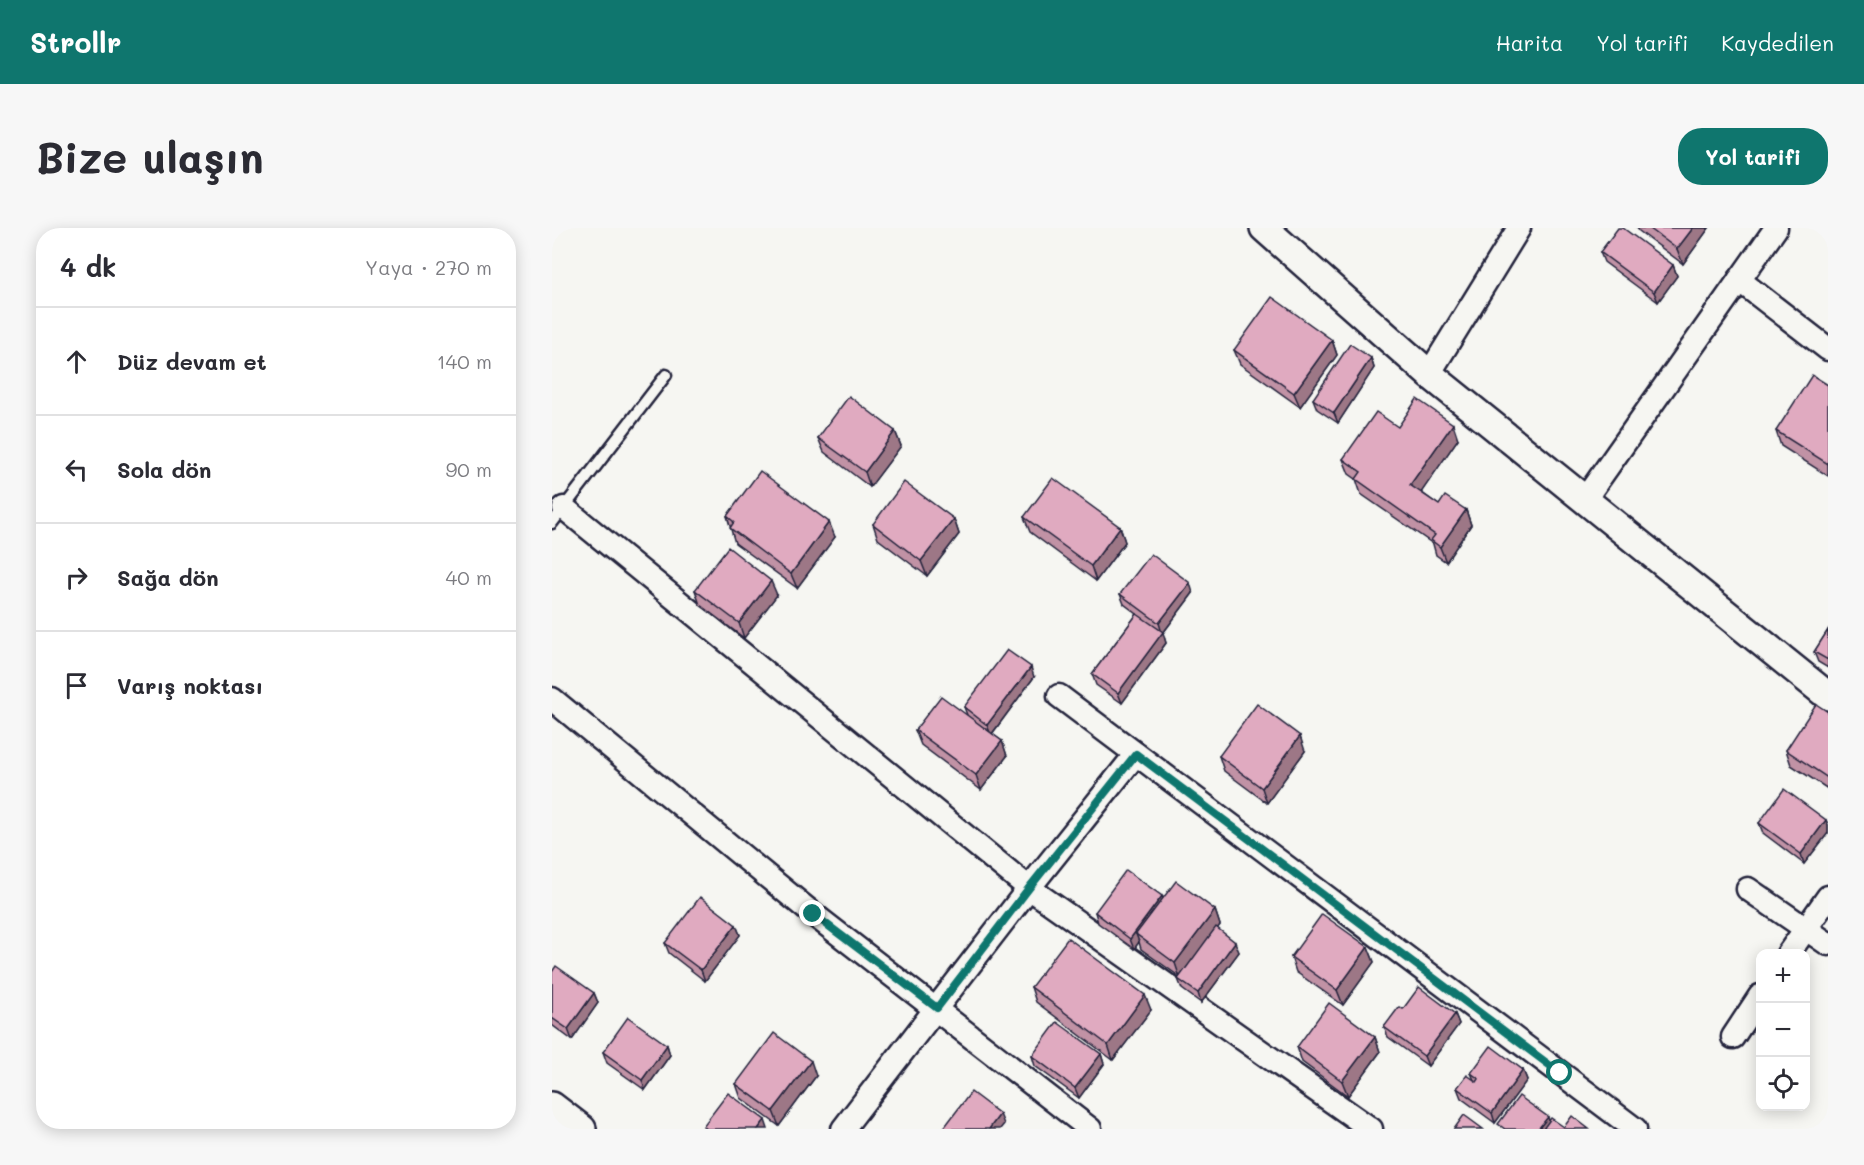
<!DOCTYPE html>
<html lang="tr">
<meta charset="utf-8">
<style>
body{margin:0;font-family:Mali,sans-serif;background:#f7f7f7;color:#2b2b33}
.controls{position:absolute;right:18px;bottom:18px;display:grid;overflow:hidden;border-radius:12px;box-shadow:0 3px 15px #0003}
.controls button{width:54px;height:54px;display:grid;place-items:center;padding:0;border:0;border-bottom:2px solid #e1e1e2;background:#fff;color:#2b2b33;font:30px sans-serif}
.stop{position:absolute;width:18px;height:18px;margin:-14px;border:4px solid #0f766e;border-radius:50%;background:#fff}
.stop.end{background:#0f766e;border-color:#fff;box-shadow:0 2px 6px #0008}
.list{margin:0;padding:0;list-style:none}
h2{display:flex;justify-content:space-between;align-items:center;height:78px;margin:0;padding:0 24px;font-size:26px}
h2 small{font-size:20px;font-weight:400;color:#7c7c81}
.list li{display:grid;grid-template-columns:39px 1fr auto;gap:18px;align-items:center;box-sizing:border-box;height:108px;padding:0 24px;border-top:2px solid #e1e1e2}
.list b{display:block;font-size:22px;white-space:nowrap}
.list em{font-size:20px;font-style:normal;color:#7c7c81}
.icon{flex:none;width:33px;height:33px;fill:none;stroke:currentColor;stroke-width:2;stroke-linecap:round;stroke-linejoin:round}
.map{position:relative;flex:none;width:1276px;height:901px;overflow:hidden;border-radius:24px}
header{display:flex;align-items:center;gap:36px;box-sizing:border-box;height:84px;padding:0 30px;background:#0f766e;color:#fff}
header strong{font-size:28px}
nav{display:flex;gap:33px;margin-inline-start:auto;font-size:21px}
.intro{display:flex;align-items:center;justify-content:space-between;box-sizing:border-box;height:144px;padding:0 36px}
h1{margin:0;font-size:42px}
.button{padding:15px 27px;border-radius:24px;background:#0f766e;color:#fff;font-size:21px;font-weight:700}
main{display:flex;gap:36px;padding:0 36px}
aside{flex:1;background:#fff;border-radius:24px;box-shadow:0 3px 15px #0003}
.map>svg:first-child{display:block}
</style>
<header>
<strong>Strollr</strong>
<nav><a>Harita</a><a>Yol tarifi</a><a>Kaydedilen</a></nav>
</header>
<div class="intro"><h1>Bize ulaşın</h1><a class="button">Yol tarifi</a></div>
<main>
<aside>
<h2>4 dk<small>Yaya · 270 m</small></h2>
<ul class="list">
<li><svg class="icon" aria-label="ahead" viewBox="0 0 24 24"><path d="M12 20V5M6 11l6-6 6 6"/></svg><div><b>Düz devam et</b></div><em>140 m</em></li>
<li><svg class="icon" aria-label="left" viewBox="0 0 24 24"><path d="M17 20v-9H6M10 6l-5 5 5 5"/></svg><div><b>Sola dön</b></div><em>90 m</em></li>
<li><svg class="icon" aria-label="right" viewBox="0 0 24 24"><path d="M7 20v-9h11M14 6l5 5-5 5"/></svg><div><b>Sağa dön</b></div><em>40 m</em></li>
<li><svg class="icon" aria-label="arrive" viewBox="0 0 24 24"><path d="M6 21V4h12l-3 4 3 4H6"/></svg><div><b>Varış noktası</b></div></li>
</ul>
</aside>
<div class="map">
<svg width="1276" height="901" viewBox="0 0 1276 901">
<rect width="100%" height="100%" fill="#f6f6f2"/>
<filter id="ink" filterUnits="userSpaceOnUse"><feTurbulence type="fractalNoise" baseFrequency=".0167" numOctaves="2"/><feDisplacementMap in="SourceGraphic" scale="12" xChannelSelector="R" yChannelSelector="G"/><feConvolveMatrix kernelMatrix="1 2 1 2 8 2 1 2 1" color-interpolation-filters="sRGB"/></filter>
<g filter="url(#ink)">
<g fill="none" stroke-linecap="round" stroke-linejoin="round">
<!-- service casing -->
<g stroke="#22223b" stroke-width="15">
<polyline id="service" points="0,295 114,147"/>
</g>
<!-- minor casing -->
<g stroke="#22223b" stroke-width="27">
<g id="minor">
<polyline points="1187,52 1276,121"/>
<polyline points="877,146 967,0"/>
<polyline points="1033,271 1224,0"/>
<polyline points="12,280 477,660 819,901"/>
<polyline points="507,468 1083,901"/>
<polyline points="0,471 261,686 538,901"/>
<polyline points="1196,661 1276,716"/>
<polyline points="1236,726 1276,669"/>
<polyline points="1181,809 1208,768"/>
<polyline points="291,901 477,660 584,526"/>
</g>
</g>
<!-- tertiary casing -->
<g stroke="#22223b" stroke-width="32">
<g id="tertiary">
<polyline points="712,0 877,146 1276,468"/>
<polyline points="0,878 30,901"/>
</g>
</g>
<!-- service -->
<use href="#service" stroke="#f6f6f2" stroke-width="10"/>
<!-- minor -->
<use href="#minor" stroke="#f6f6f2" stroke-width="22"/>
<!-- tertiary -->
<use href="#tertiary" stroke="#f6f6f2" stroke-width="27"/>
</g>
<!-- wall -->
<g fill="#c192a5" stroke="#22223b" stroke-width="1.5">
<polygon points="1085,0 1157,0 1131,36 1087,3"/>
<polygon points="1048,24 1121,37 1125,48 1106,74 1052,34"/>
<polygon points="780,112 785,127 748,179 688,136 682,122"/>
<polygon points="819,130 822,140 786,195 765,181 761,171"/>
<polygon points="1276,157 1276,248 1229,218 1224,203"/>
<polygon points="846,199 906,211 869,264 887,277 914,282 919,297 894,334 884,327 881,316 809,266 804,251 797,246 791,231"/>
<polygon points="343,203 349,218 318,259 272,224 266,210"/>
<polygon points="175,288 283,309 245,360 183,315"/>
<polygon points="472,289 568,299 573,314 544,353 478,304"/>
<polygon points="402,291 407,306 375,348 326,311 321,296"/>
<polygon points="143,362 225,367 192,410 148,377"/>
<polygon points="641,365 611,405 614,415 570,475 544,457 540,446 585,386 572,376 568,366"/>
<polygon points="1276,402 1276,440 1266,434 1262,424"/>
<polygon points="482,449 440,506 450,513 455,528 429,562 369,517 363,502 415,487 412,479"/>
<polygon points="1276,484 1276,561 1239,537 1234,522"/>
<polygon points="753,523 715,575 672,543 667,528"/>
<polygon points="1274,592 1276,597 1276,605 1252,636 1211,605 1207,595"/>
<polygon points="611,670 663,682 668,697 665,700 687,724 649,775 630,761 626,751 628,749 589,721 587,714 582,721 546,695 543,684"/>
<polygon points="184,697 188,707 153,753 117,725 113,715"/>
<polygon points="816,719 822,734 791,777 744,744 739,729"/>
<polygon points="0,744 42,765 46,775 20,812 0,797"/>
<polygon points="479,759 599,782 561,832 484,774"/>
<polygon points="851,781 903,786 907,796 876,838 836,809 832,799"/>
<polygon points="823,809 828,824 796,868 750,834 745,819"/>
<polygon points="115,817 118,827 93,862 55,835 51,824"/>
<polygon points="549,826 552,836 527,870 483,838 480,828"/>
<polygon points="971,842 975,852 943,895 909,870 905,860 922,852 919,845"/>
<polygon points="264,848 227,898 189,870 184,856"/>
</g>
<!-- shaded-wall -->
<g fill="#9d7786" stroke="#22223b" stroke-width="1.5">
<polygon points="1141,0 1157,0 1131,36 1125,21"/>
<polygon points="1121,37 1125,48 1106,74 1102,64"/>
<polygon points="780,112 785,127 748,179 742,165"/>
<polygon points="819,130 822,140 786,195 782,185"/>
<polygon points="901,196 906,211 864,272 858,257"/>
<polygon points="343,203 349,218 318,259 313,244"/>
<polygon points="914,282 919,297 894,334 888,319"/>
<polygon points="402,291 407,306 375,348 369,333"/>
<polygon points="277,294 283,309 245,360 239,346"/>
<polygon points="568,299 573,314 544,353 539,338"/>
<polygon points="219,353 225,367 192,410 187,395"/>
<polygon points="638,355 641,365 611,405 614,415 570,475 566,465 610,405 607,395"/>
<polygon points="479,439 482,449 439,507 435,497"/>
<polygon points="748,508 753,523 715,575 710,560"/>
<polygon points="450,513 455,528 429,562 424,547"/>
<polygon points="1274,592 1276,597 1276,605 1252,636 1249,626"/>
<polygon points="610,668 614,678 584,706 587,714 582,721 578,711"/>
<polygon points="663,682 668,697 628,750 623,735"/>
<polygon points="184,697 188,707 153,753 149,742"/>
<polygon points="683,714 687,724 649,775 646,765"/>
<polygon points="816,719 822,734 791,777 785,762"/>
<polygon points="42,765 46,775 20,812 16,801"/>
<polygon points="593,767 599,782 561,832 556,817"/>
<polygon points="903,786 907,796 876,838 872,828"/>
<polygon points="823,809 828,824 796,868 790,853"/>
<polygon points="115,817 118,827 93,862 90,852"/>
<polygon points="549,826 552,836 527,870 523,860"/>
<polygon points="259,833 264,848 227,898 221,883"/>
<polygon points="971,842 975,852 943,895 940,885"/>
<polygon points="448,886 452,896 448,901 437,901"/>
<polygon points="996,889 999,899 998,901 986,901"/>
<polygon points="213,892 216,901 206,901"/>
</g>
<!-- building -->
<g fill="#e0aac0" stroke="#22223b" stroke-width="1.5">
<polygon points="1066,0 1071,0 1121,37 1102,64 1048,24"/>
<polygon points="1097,0 1141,0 1125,21"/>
<polygon points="720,69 780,112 742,165 682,122"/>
<polygon points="798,116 819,130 782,185 761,171"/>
<polygon points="1260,147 1276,157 1276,236 1224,203"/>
<polygon points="297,168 343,203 313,244 266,210"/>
<polygon points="865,171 901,196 858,257 887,277 893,268 914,282 888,319 879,312 883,307 804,251 809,244 791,231 824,184 846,199"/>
<polygon points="208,243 277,294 239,346 178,300 182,294 175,288"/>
<polygon points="501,250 568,299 539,338 472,289"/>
<polygon points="352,254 402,291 369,333 321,296"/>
<polygon points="176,319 219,353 187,395 143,362"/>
<polygon points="599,326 638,355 607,395 568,366"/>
<polygon points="585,386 611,404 566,465 540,446"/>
<polygon points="1276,402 1276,432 1262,424"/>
<polygon points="455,422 479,439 435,497 412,479"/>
<polygon points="389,468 450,513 424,547 363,502"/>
<polygon points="705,476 748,508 710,560 667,528"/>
<polygon points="1264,476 1276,484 1276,550 1234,522"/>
<polygon points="1232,561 1274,592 1249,626 1207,595"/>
<polygon points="574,642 610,668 578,711 543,684"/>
<polygon points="624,653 663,682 623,735 584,706"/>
<polygon points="148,669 184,697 149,742 113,715"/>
<polygon points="770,686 816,719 785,762 739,729"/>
<polygon points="664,699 683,714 646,765 626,751"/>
<polygon points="516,710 593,767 556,817 479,759"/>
<polygon points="4,738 42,765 16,801 0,790 0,744"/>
<polygon points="867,759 903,786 872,828 832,799 847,779 851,781"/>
<polygon points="777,775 823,809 790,853 745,819"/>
<polygon points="76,789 115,817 90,852 51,824"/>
<polygon points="505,794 549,826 523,860 480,828"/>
<polygon points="222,805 259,833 221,883 184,856"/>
<polygon points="939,818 971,842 940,885 905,860 915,847 925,854 927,851 919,845"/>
<polygon points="419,864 448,886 437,901 391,901"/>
<polygon points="176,865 213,892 206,901 155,901 151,898"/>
<polygon points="967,868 996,889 986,901 953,901 946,896"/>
<polygon points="912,887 931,901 902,901"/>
<polygon points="1020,888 1037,901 991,901 999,890 1012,899"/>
</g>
</g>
<g fill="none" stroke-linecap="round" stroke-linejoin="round" filter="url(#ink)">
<!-- route -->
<polyline stroke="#0f766e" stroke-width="8" points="261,686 385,780 477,660 584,526 1008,845"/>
</g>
</svg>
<div class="controls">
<button>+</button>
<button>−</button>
<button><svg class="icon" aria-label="locate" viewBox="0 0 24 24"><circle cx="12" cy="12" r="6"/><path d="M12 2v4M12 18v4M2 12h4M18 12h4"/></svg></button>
</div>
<div class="stop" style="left:1008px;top:845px"></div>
<div class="stop end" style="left:261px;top:686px"></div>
</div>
</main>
